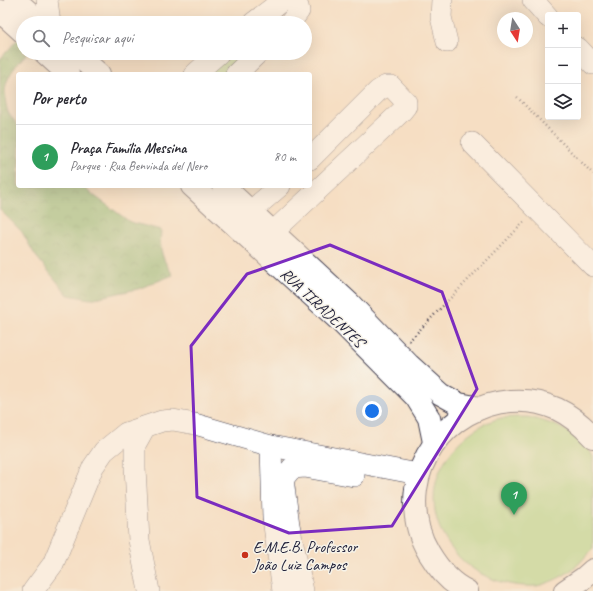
<!DOCTYPE html>
<html lang="pt">
<meta charset="utf-8">
<style>
body{margin:0;font-family:Caveat,sans-serif;background:#f2f2f3;color:#2b2b33}
.controls{position:absolute;right:12px;top:12px;display:grid;overflow:hidden;border-radius:4px;box-shadow:0 4px 16px #0002}
.controls button{width:36px;height:36px;display:grid;place-items:center;padding:0;border:0;border-bottom:1px solid #e1e1e2;background:#fff;color:#2b2b33;font:20px sans-serif}
.compass{position:absolute;left:497px;top:12px;width:36px;height:36px;border-radius:50%;background:#fff;box-shadow:0 4px 16px #0002;rotate:168deg}
.you{position:absolute;left:372px;top:411px;width:14px;height:14px;margin:-10px;border:3px solid #fff;border-radius:50%;background:#1a73e8;box-shadow:0 0 0 6px #1a73e833}
.badge{display:grid;place-items:center;width:26px;height:26px;border-radius:50%;background:#c8321e;color:#fff;font-size:13px;font-weight:700}
.pin{position:absolute;translate:-50% -33px;filter:drop-shadow(0 1px 2px #0008)}
.pin::after{content:'';position:absolute;top:21px;width:14px;height:12px;background:inherit;clip-path:polygon(0 0,100% 0,50% 100%)}
.list{margin:0;padding:0;list-style:none}
h2{display:flex;justify-content:space-between;align-items:center;height:52px;margin:0;padding:0 16px;font-size:17px}
h2 small{font-size:13px;font-weight:400;color:#7c7c81}
.list li{display:grid;grid-template-columns:26px 1fr auto;gap:12px;align-items:center;box-sizing:border-box;height:64px;padding:0 16px;border-top:1px solid #e1e1e2}
.list b{display:block;font-size:15px;white-space:nowrap}
.list p{margin:0;font-size:13px;white-space:nowrap;color:#7c7c81}
.list em{font-size:13px;font-style:normal;color:#7c7c81}
.icon{flex:none;width:22px;height:22px;fill:none;stroke:currentColor;stroke-width:2;stroke-linecap:round;stroke-linejoin:round}
.map{position:relative;flex:none;width:593px;height:591px;overflow:hidden}
.search{position:absolute;background:#fff;box-shadow:0 4px 16px #0002;left:16px;top:16px;width:296px;height:44px;display:flex;align-items:center;gap:10px;box-sizing:border-box;padding:0 14px;border-radius:22px;color:#7c7c81;font-size:15px}
.panel{position:absolute;background:#fff;box-shadow:0 4px 16px #0002;left:16px;top:72px;width:296px;height:116px;border-radius:4px}
.map>svg:first-child{display:block}
</style>
<div class="map">
<svg width="593" height="591" viewBox="0 0 593 591">
<defs>
<pattern id="forest-crowns" width="20" height="18" patternUnits="userSpaceOnUse"><rect width="20" height="18" fill="#87b873"/><path d="M2 6a3 3 0 1 1 6 0M12 15a3 3 0 1 1 6 0" fill="none" stroke="#6e9560"/></pattern>
</defs>
<rect width="100%" height="100%" fill="#f7f3e8"/>
<filter id="ink" filterUnits="userSpaceOnUse"><feTurbulence type="fractalNoise" baseFrequency=".025" numOctaves="2"/><feDisplacementMap in="SourceGraphic" scale="8" xChannelSelector="R" yChannelSelector="G"/><feConvolveMatrix kernelMatrix="1 2 1 2 8 2 1 2 1" color-interpolation-filters="sRGB"/></filter>
<filter id="wash" filterUnits="userSpaceOnUse"><feTurbulence type="fractalNoise" baseFrequency=".012" numOctaves="4" result="noise"/><feDisplacementMap in="SourceGraphic" scale="16" xChannelSelector="R" yChannelSelector="G"/><feGaussianBlur stdDeviation="0.9" result="paint"/><feColorMatrix in="noise" values="0 0 0 0 0 0 0 0 0 0 0 0 0 0 0 0 0 1.4 0 .05"/><feComposite in="paint" operator="in"/></filter>
<g filter="url(#wash)">
<rect width="100%" height="100%" fill="#f5dec3"/>
<!-- forest -->
<path fill="url(#forest-crowns)" stroke="#546d57" d="M 18,39 L 23,40 L 23,53 L 27,53 C 9,73 0,85 8,112 C 10,117 17,122 18,127 C 21,146 18,167 18,186 L 81,186 L 130,222 L 161,230 C 159,250 162,259 173,275 L 138,289 L 90,299 L 68,295 L 35,255 L 22,232 L 0,210 L 0,59 Z"/>
<!-- park -->
<g fill="#aad886" stroke="#667d60">
<polygon points="229,53 252,53 229,74 206,74"/>
<path d="M 528,417 C 552,423 582,432 593,457 C 593,465 593,501 593,511 C 593,520 593,541 593,548 C 592,551 587,554 585,557 C 573,572 556,581 537,586 C 452,591 397,497 464,438 C 474,429 488,421 501,418 C 510,417 519,417 528,417 Z"/>
</g>
</g>
<g filter="url(#ink)">
<g fill="none" stroke-linecap="round" stroke-linejoin="round">
<!-- minor casing -->
<g stroke="#423e4f" stroke-width="22">
<g id="minor">
<polyline points="47,0 50,23"/>
<polyline points="442,0 441,17 447,42"/>
<polyline points="533,0 548,17"/>
<polyline points="253,23 283,0"/>
<polyline points="290,23 299,11 298,6 290,0"/>
<polyline points="578,48 593,64"/>
<polyline points="195,74 219,53"/>
<polyline points="236,74 258,53"/>
<polyline points="472,143 593,266"/>
<polyline points="251,211 280,186"/>
<polyline points="273,232 402,111 406,106 406,102 391,86 386,86 378,91 310,159"/>
<polyline points="145,427 135,445 135,468 139,540 149,591"/>
<polyline points="271,446 273,518 283,591"/>
<polyline points="33,591 53,564 93,467 104,451 126,433 162,421 173,420 195,424 271,446 418,474"/>
<polyline points="303,591 289,525 283,479 292,468 305,467 354,476"/>
</g>
</g>
<!-- major casing -->
<g stroke="#423e4f" stroke-width="24">
<g id="major">
<polyline points="15,0 41,23"/>
<polyline points="0,11 23,32"/>
<polyline points="45,53 68,74"/>
<polyline points="75,53 99,74"/>
<polyline points="192,186 341,322 416,397 429,418 434,442"/>
<polyline points="223,186 349,303 409,365 441,394 459,404 480,408"/>
<path d="M 467,591 C 451,584 438,568 429,553 C 417,533 413,512 416,489 C 425,424 496,382 557,409 C 572,416 582,425 593,437"/>
<polyline points="565,591 584,578 593,570"/>
</g>
</g>
<!-- path -->
<g stroke="#423e4f" stroke-width="2.5" stroke-dasharray="1 3" stroke-linecap="butt">
<polyline points="517,97 593,174"/>
<polyline points="409,341 525,221"/>
</g>
<!-- minor -->
<use href="#minor" stroke="#fff" stroke-width="21"/>
<!-- major -->
<use href="#major" stroke="#fff" stroke-width="22"/>
</g>
</g>
<!-- marked area -->
<path d="M0 0H593V591H0ZM 330,245 L 442,292 L 477,389 L 392,526 L 289,533 L 197,497 L 191,346 L 247,274 Z" fill="#f5dec3" fill-opacity=".55" fill-rule="evenodd"/>
<path fill="none" stroke="#7b2cbf" stroke-width="3" stroke-linejoin="round" d="M 330,245 L 442,292 L 477,389 L 392,526 L 289,533 L 197,497 L 191,346 L 247,274 Z"/>
<!-- markers -->
<circle fill="#c8321e" stroke="#f7f3e8" stroke-width="1.5" cx="245" cy="555" r="4"/>
<g text-anchor="middle" stroke-width="3" stroke-linejoin="round" paint-order="stroke">
<!-- street labels -->
<g font-size="16" fill="#22223b" stroke="#f7f3e8">
<text transform="translate(323 307) rotate(43)" y="6">RUA TIRADENTES</text>
</g>
<!-- poi labels -->
<g font-size="16" fill="#22223b" stroke="#f7f3e8" text-anchor="start">
<text x="253" y="552">E.M.E.B. Professor<tspan x="253" dy="18">João Luiz Campos</tspan></text>
</g>
</g>
</svg>
<div class="controls">
<button>+</button>
<button>−</button>
<button><svg class="icon" aria-label="layers" viewBox="0 0 24 24"><path d="M12 4l9 5-9 5-9-5zM3 14l9 5 9-5"/></svg></button>
</div>
<svg class="compass" viewBox="-18 -18 36 36"><path d="M0-13l5 13h-10z" fill="#e53935"/><path d="M0 13l5-13h-10z" fill="#7c7c81"/></svg>
<div class="you"></div>
<div class="pin badge" style="left:514px;top:515px;background:#2e9e5b">1</div>
<div class="search"><svg class="icon" aria-label="search" viewBox="0 0 24 24"><circle cx="10" cy="10" r="6"/><path d="M15 15l6 6"/></svg>Pesquisar aqui</div>
<section class="panel">
<h2>Por perto<small></small></h2>
<ul class="list">
<li><span class="badge" style="background:#2e9e5b">1</span><div><b>Praça Família Messina</b><p>Parque · Rua Benvinda del Nero</p></div><em>80 m</em></li>
</ul>
</section>
</div>
